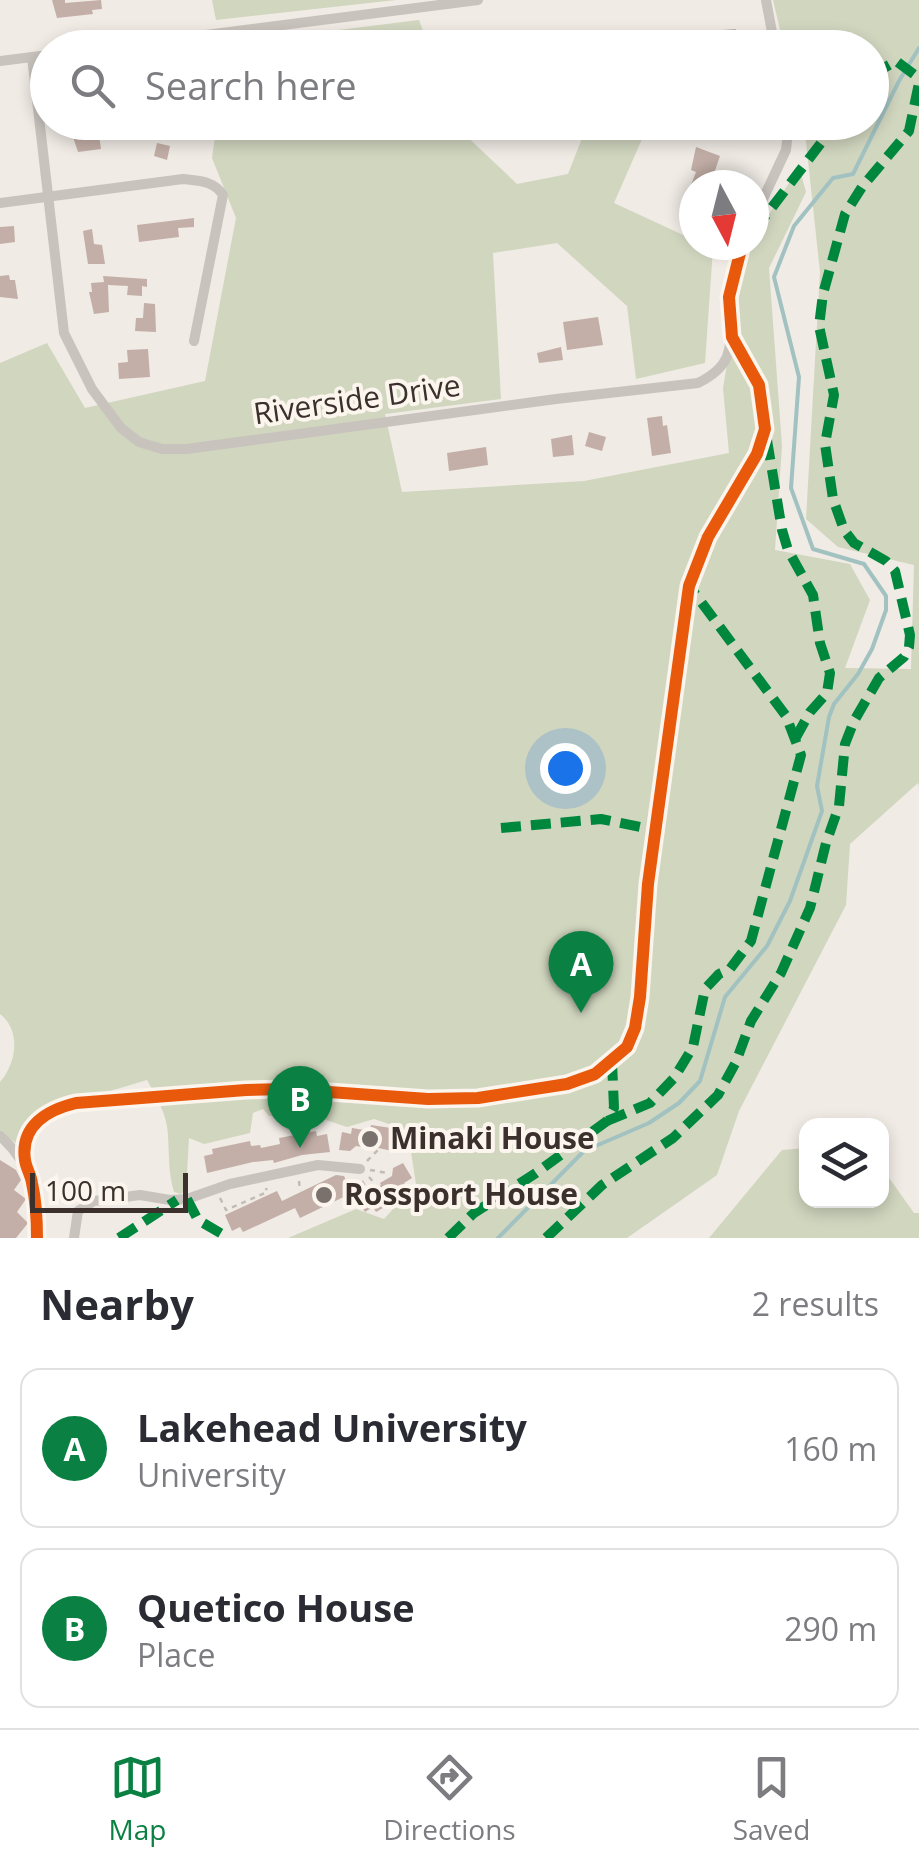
<!DOCTYPE html>
<style>
body{margin:0;font-family:"Open Sans",sans-serif;background:#f2f2f3;color:#2b2b33}
.controls{position:absolute;right:30px;bottom:30px;display:grid;overflow:hidden;border-radius:20px;box-shadow:0 5px 15px #0003}
.controls button{width:90px;height:90px;display:grid;place-items:center;padding:0;border:0;border-bottom:2px solid #e1e1e2;background:#fff;color:#2b2b33;font:50px sans-serif}
.compass{position:absolute;left:679px;top:170px;width:90px;height:90px;border-radius:50%;background:#fff;box-shadow:0 5px 15px #0003;rotate:173deg}
.scale{position:absolute;left:30px;bottom:25px;width:158px;box-sizing:border-box;padding-left:10px;border:5px solid #3b302b;border-top:0;font-size:28px;line-height:35px;white-space:nowrap;color:#3b302b;-webkit-text-stroke:8px #fbf5ee;paint-order:stroke}
.you{position:absolute;left:565px;top:768px;width:35px;height:35px;margin:-25px;border:8px solid #fff;border-radius:50%;background:#1a73e8;box-shadow:0 0 0 15px #1a73e833}
.badge{display:grid;place-items:center;width:65px;height:65px;border-radius:50%;background:#0b8043;color:#fff;font-size:32px;font-weight:700}
.pin{position:absolute;translate:-50% -82px;filter:drop-shadow(0 2px 5px #0008)}
.pin::after{content:'';position:absolute;top:52px;width:35px;height:30px;background:inherit;clip-path:polygon(0 0,100% 0,50% 100%)}
.list{margin:0;padding:0;list-style:none}
h2{display:flex;justify-content:space-between;align-items:center;height:130px;margin:0;padding:0 40px;font-size:42px}
h2 small{font-size:32px;font-weight:400;color:#7c7c81}
.list li{display:grid;grid-template-columns:65px 1fr auto;gap:30px;align-items:center;box-sizing:border-box;height:160px;margin:0 20px 20px;padding:0 20px;border:2px solid #e1e1e2;border-radius:20px}
.list b{display:block;font-size:38px;white-space:nowrap}
.list p{margin:0;font-size:32px;white-space:nowrap;color:#7c7c81}
.list em{font-size:32px;font-style:normal;color:#7c7c81}
.icon{flex:none;width:55px;height:55px;fill:none;stroke:currentColor;stroke-width:2;stroke-linecap:round;stroke-linejoin:round}
.map{position:relative;flex:none;width:919px;height:1238px;overflow:hidden}
.search{position:absolute;background:#fff;box-shadow:0 5px 15px #0003;left:30px;right:30px;top:30px;height:110px;display:flex;align-items:center;gap:25px;box-sizing:border-box;padding:0 35px;border-radius:55px;color:#7c7c81;font-size:38px}
.sheet{height:490px;background:#fff}
nav{display:flex;justify-content:space-around;align-items:center;box-sizing:border-box;height:140px;border-top:2px solid #e1e1e2;background:#fff;font-size:28px;color:#7c7c81}
nav a{display:grid;justify-items:center;gap:5px}
nav .on{color:#0b8043}
.map>svg:first-child{display:block}
</style>
<div class="map">
<svg width="919" height="1238" viewBox="0 0 919 1238">
<rect width="100%" height="100%" fill="#f0ebe5"/>
<!-- green -->
<g fill="#d1d6bf">
<polygon points="212,0 396,0 216,20"/>
<path d="M 773,0 L 919,0 L 919,787 L 918,783 L 850,844 L 846,905 L 739,1111 L 717,1175 L 627,1238 L 288,1238 L 356,1209 L 384,1219 L 416,1184 L 409,1139 L 395,1126 L 374,1119 L 347,1127 L 317,1117 L 269,1116 L 263,1109 L 253,1113 L 250,1133 L 204,1144 L 189,1138 L 186,1190 L 181,1194 L 174,1192 C 167,1170 170,1148 167,1126 C 164,1109 155,1095 147,1080 L 40,1112 L 20,1146 L 0,1132 L 0,1082 C 16,1064 22,1031 0,1014 L 0,363 L 47,343 L 85,408 L 205,381 L 236,218 L 212,158 L 217,123 L 456,123 L 459,129 L 517,184 L 568,174 L 588,123 L 649,123 L 614,203 L 694,240 L 694,245 L 713,248 L 705,363 L 636,379 L 627,306 L 557,243 L 493,253 L 501,399 L 385,414 L 402,492 L 584,481 L 729,453 L 723,388 L 747,249 L 754,245 L 754,238 L 799,167 L 806,192 L 769,268 L 782,446 L 775,550 L 850,564 L 870,600 L 845,668 L 911,669 L 914,565 L 838,547 L 806,519 L 820,272 L 806,142 L 800,123 L 872,122 L 872,48 L 784,47 Z"/>
<polygon points="419,20 429,47 225,47 225,44"/>
<polygon points="806,1148 806,1200 882,1200 882,1168 914,1213 919,1213 919,1238 709,1238 782,1150"/>
</g>
<g fill="none" stroke-linecap="round" stroke-linejoin="round">
<!-- stream -->
<polyline stroke="#a1c2c1" stroke-width="4" points="498,1238 584,1151 649,1123 679,1103 700,1081 725,997 767,946 790,901 822,811 817,786 829,717 834,704 858,674 872,649 886,610 886,596 864,564 813,549 791,488 799,377 774,277 794,226 833,178 853,174 899,81 919,48"/>
</g>
<!-- building -->
<g fill="#c3afa7">
<polygon points="52,0 65,0 65,3 101,0 102,9 92,10 93,14 57,18"/>
<polygon points="736,29 737,38 731,39 732,46 708,47 708,31"/>
<polygon points="98,128 101,149 78,152 71,131"/>
<polygon points="157,143 170,146 167,160 154,156"/>
<polygon points="696,147 720,156 710,185 691,185 696,172 691,170"/>
<polygon points="194,218 194,227 178,228 179,237 139,242 137,225"/>
<polygon points="14,226 15,242 0,244 0,227"/>
<polygon points="92,229 94,244 102,245 105,264 88,264 83,231"/>
<polygon points="9,275 10,280 15,280 18,299 0,297 0,276"/>
<polygon points="103,276 147,279 147,287 142,286 142,296 127,295 128,286 108,285 109,312 94,314 89,292 92,292 91,283 104,282"/>
<polygon points="144,303 155,304 156,332 135,331 136,318 143,318"/>
<polygon points="598,317 603,345 567,350 563,322"/>
<polygon points="561,347 563,360 539,363 537,353"/>
<polygon points="148,349 150,377 119,379 118,363 128,362 127,350"/>
<polygon points="662,416 663,426 667,425 671,453 652,456 647,418"/>
<polygon points="589,432 606,437 602,451 585,446"/>
<polygon points="572,435 574,455 553,457 551,439"/>
<polygon points="486,447 488,465 449,471 447,453"/>
<polygon points="371,1125 391,1128 390,1133 400,1135 397,1152 369,1146 369,1148 356,1146 350,1151 339,1150 342,1132 351,1134 352,1128 370,1131"/>
<polygon points="316,1131 317,1136 327,1134 330,1152 302,1155 274,1163 273,1160 253,1162 207,1173 204,1156 213,1154 212,1149 250,1141 251,1146 260,1145 261,1148 280,1144 279,1138"/>
<polygon points="0,1160 16,1170 21,1180 14,1190 26,1199 17,1212 28,1223 16,1238 0,1238"/>
<polygon points="403,1163 412,1178 404,1183 407,1188 390,1197 393,1202 376,1212 373,1207 365,1212 356,1197 381,1185 380,1183 392,1176 393,1168"/>
<polygon points="336,1175 344,1176 352,1193 300,1218 295,1208 243,1232 240,1227 232,1231 225,1215 277,1191 282,1201"/>
</g>
<g fill="none" stroke-linecap="round" stroke-linejoin="round">
<!-- path -->
<g stroke="#c2bbb6" stroke-width="2.5" stroke-dasharray="5 5" stroke-linecap="butt">
<polyline points="367,1161 379,1149"/>
<polyline points="370,1170 388,1173"/>
<polyline points="369,1177 376,1185"/>
<polyline points="299,1181 300,1191"/>
<polyline points="362,1181 368,1191"/>
<polyline points="220,1198 226,1210 267,1192 266,1188"/>
</g>
<!-- minor -->
<g stroke="#c9c3be" stroke-width="10">
<polyline points="766,0 775,48"/>
<polyline points="105,48 478,0"/>
<path d="M 32,57 L 64,333 L 92,389 L 121,428 L 139,442 L 162,449 L 187,449 L 556,399 L 698,383 C 740,362 729,340 729,300 C 729,281 736,263 742,245"/>
<polyline points="0,61 48,55"/>
<path d="M 0,203 L 183,179 C 198,181 213,180 223,195 L 194,341"/>
<polyline points="754,218 786,150 789,122"/>
<path d="M 0,1136 C 32,1164 38,1197 37,1238"/>
<polyline points="74,1238 78,1211 94,1201 140,1195 170,1200 187,1199 230,1184 318,1165 360,1169"/>
</g>
<!-- quiet -->
<g stroke="#00873e" stroke-width="10" stroke-dasharray="20 10" stroke-linecap="butt">
<polyline points="872,75 896,61 919,78"/>
<polyline points="754,231 821,143 828,122"/>
<polyline points="767,440 782,530 788,550 813,595 820,643 830,673 827,693 810,712 795,739"/>
<polyline points="501,828 601,819 655,830"/>
<polyline points="607,1121 650,1103 674,1078 693,1047 705,989 719,974 730,969 751,941 801,755 786,716 690,587"/>
<polyline points="187,1199 198,1220 229,1238"/>
<polyline points="119,1238 177,1200"/>
<polyline points="448,1238 474,1213 536,1173 607,1121 614,1108 612,1062"/>
<polyline points="546,1238 602,1185 673,1138 718,1095 736,1062 751,1021 781,973 810,908 826,843 839,806 845,744 854,721 879,678 904,657 909,647 910,635 895,571 886,561 854,543 844,530 833,499 825,444 834,395 819,326 823,294 845,214 862,187 909,131 919,83"/>
</g>
<!-- cycleway casing -->
<g stroke="#fbf5ee" stroke-width="19">
<path id="cycleway" d="M 37,1238 C 37,1220 36,1201 32,1183 C 31,1175 26,1168 25,1160 C 20,1126 47,1110 76,1103 L 246,1090 L 287,1089 L 428,1099 L 478,1098 L 567,1084 L 595,1074 L 627,1047 L 635,1028 L 640,997 L 648,884 L 689,586 L 708,537 L 757,454 L 765,429 L 759,385 L 732,337 L 729,297 L 742,245"/>
</g>
<!-- cycleway -->
<use href="#cycleway" stroke="#e8590c" stroke-width="12"/>
</g>
<!-- markers -->
<g fill="#7a716c" stroke="#fbf5ee" stroke-width="4">
<circle cx="370" cy="1139" r="10"/>
<circle cx="324" cy="1195" r="10"/>
</g>
<g text-anchor="middle" stroke-width="8" stroke-linejoin="round" paint-order="stroke">
<!-- street labels -->
<g font-size="30" fill="#3b302b" stroke="#fbf5ee">
<text transform="translate(357 400) rotate(-8)" y="10">Riverside Drive</text>
</g>
<!-- poi labels -->
<g font-size="30" font-weight="bold" fill="#3b302b" stroke="#fbf5ee" text-anchor="start">
<text x="390" y="1149">Minaki House</text>
<text x="344" y="1205">Rossport House</text>
</g>
</g>
</svg>
<div class="controls">
<button><svg class="icon" aria-label="layers" viewBox="0 0 24 24"><path d="M12 4l9 5-9 5-9-5zM3 14l9 5 9-5"/></svg></button>
</div>
<svg class="compass" viewBox="-18 -18 36 36"><path d="M0-13l5 13h-10z" fill="#e53935"/><path d="M0 13l5-13h-10z" fill="#7c7c81"/></svg>
<div class="scale">100 m</div>
<div class="you"></div>
<div class="pin badge" style="left:581px;top:1013px">A</div>
<div class="pin badge" style="left:300px;top:1148px">B</div>
<div class="search"><svg class="icon" aria-label="search" viewBox="0 0 24 24"><circle cx="10" cy="10" r="6"/><path d="M15 15l6 6"/></svg>Search here</div>
</div>
<section class="sheet">
<h2>Nearby<small>2 results</small></h2>
<ul class="list">
<li><span class="badge">A</span><div><b>Lakehead University</b><p>University</p></div><em>160 m</em></li>
<li><span class="badge">B</span><div><b>Quetico House</b><p>Place</p></div><em>290 m</em></li>
</ul>
</section>
<nav>
<a class="on"><svg class="icon" aria-label="map" viewBox="0 0 24 24"><path d="M3 6l6-2 6 2 6-2v14l-6 2-6-2-6 2zM9 4v14M15 6v14"/></svg>Map</a>
<a><svg class="icon" aria-label="directions" viewBox="0 0 24 24"><path d="M12 3l9 9-9 9-9-9zM9 14v-3h6M13 9l2 2-2 2"/></svg>Directions</a>
<a><svg class="icon" aria-label="saved" viewBox="0 0 24 24"><path d="M7 4h10v16l-5-4-5 4z"/></svg>Saved</a>
</nav>
